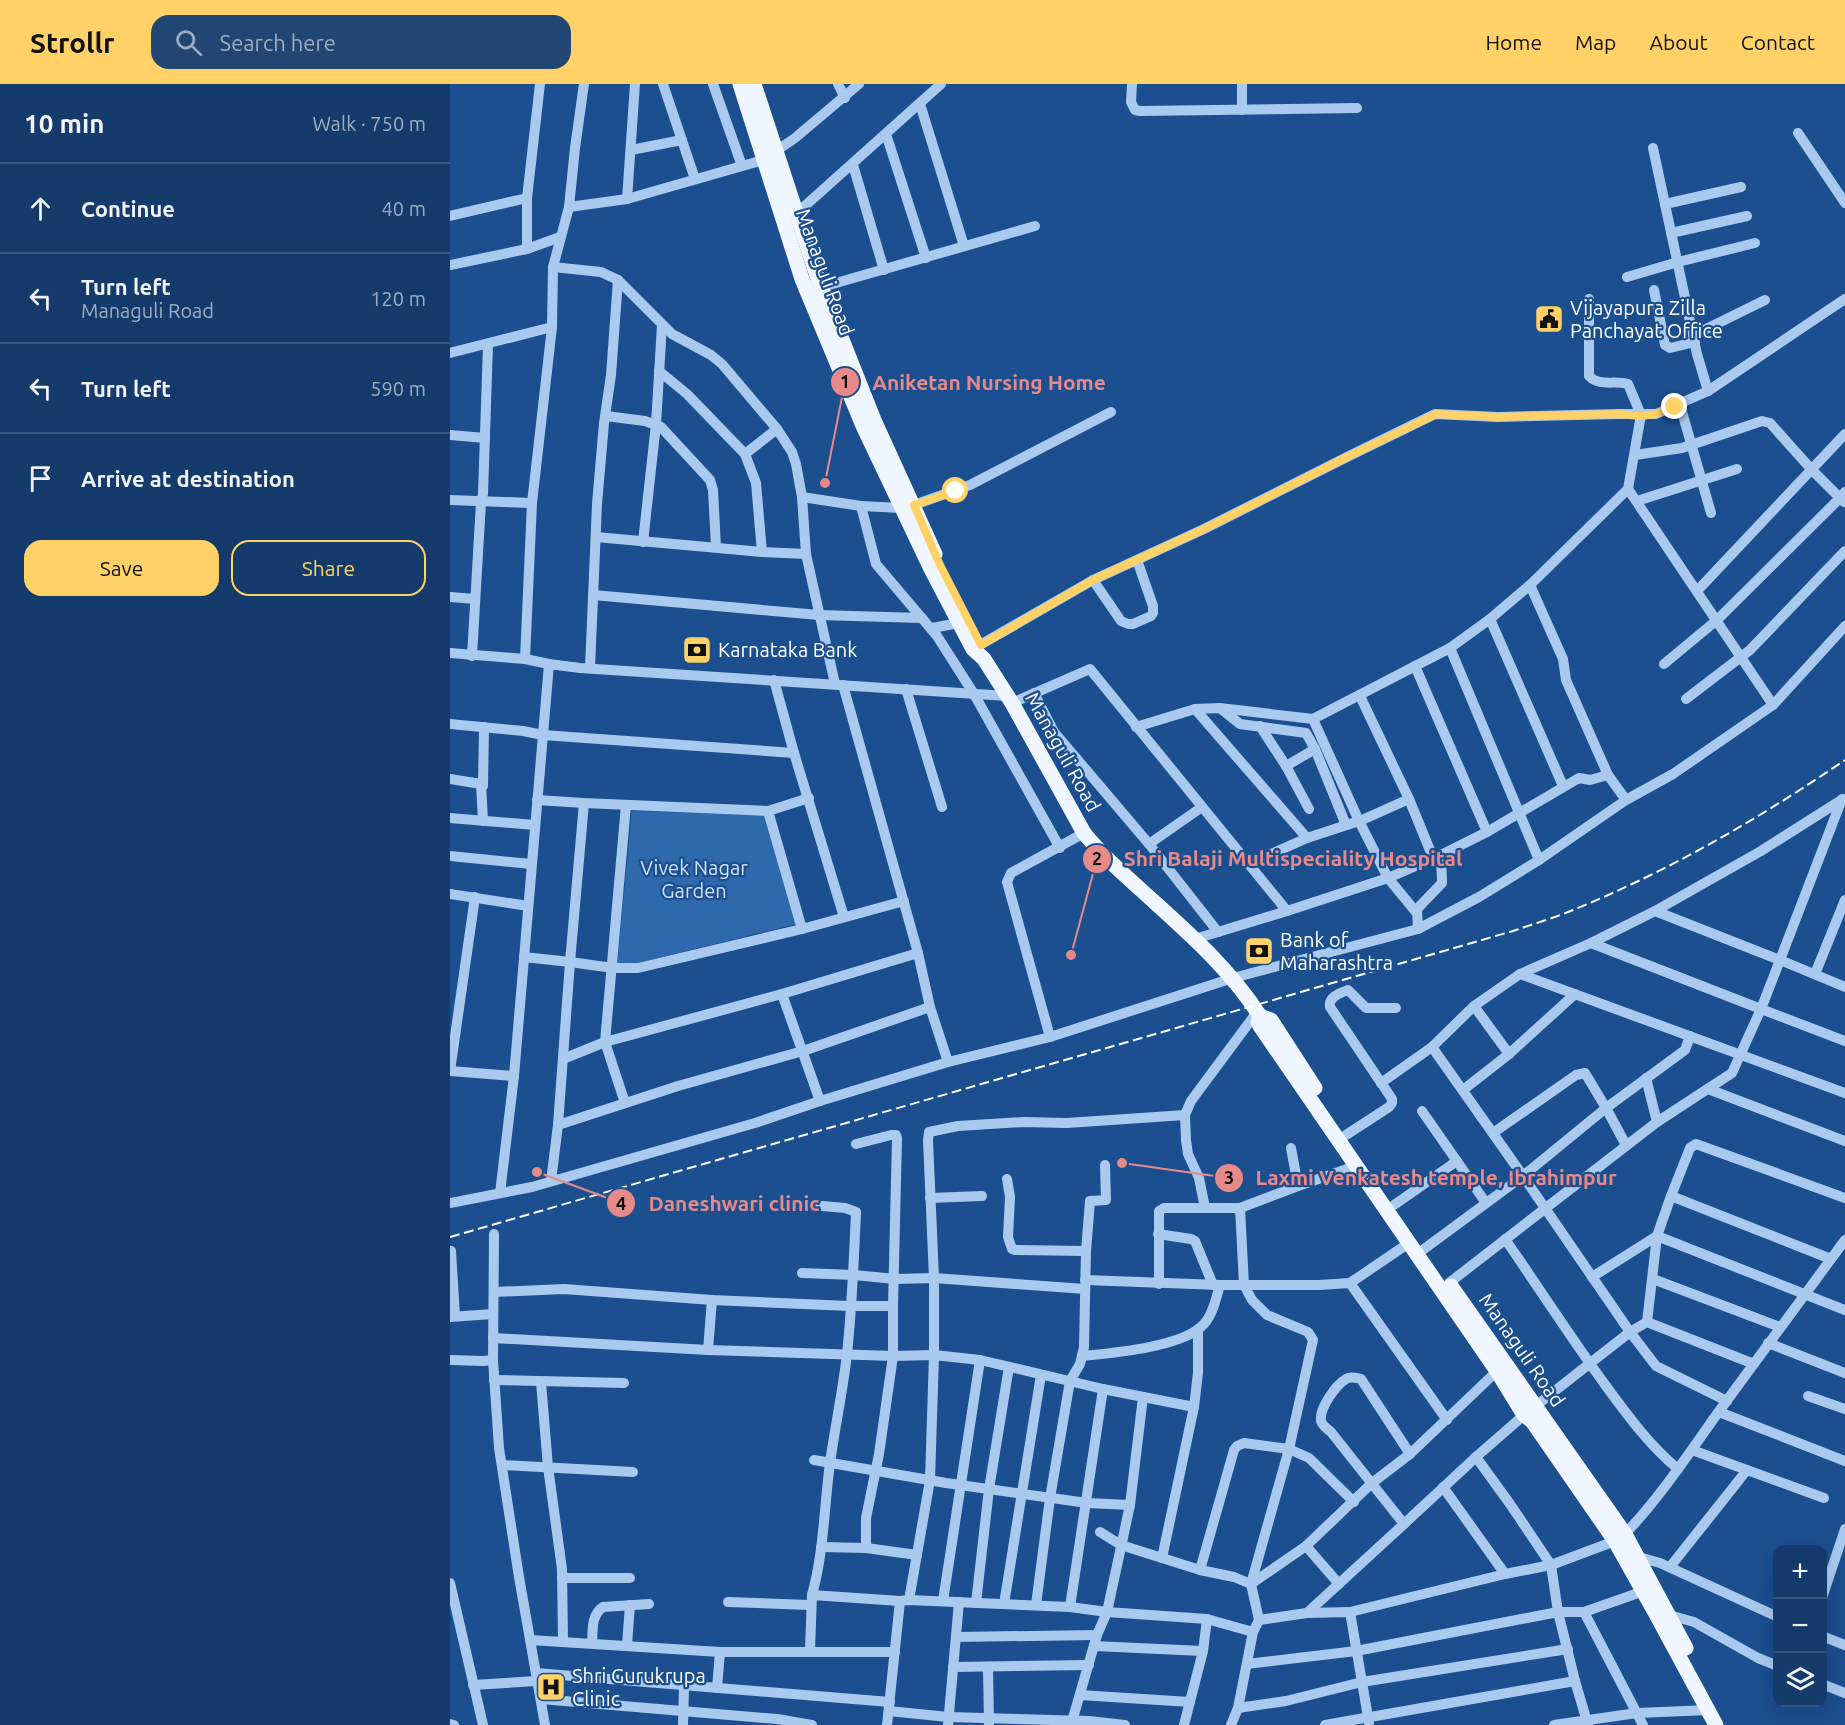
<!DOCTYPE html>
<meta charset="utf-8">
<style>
body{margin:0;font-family:Ubuntu,sans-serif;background:#214673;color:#f1f3f6}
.controls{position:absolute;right:18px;bottom:18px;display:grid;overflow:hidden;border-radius:12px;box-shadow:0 6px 24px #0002}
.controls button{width:54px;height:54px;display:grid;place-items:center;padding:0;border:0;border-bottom:2px solid #33557e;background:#143b6b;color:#f1f3f6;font:30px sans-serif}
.stop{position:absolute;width:18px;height:18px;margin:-14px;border:4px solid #ffd166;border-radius:50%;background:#fff}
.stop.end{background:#ffd166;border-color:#fff;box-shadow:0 2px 6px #0008}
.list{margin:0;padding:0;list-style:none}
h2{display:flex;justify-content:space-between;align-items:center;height:78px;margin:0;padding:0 24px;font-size:26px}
h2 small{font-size:20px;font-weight:400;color:#9dadc1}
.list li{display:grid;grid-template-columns:39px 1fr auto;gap:18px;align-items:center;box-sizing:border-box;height:90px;padding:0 24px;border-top:2px solid #33557e}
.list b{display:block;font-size:22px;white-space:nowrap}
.list p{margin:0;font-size:20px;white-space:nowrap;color:#9dadc1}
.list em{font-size:20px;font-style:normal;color:#9dadc1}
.actions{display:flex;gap:12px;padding:18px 24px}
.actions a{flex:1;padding:14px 0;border:2px solid #ffd166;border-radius:18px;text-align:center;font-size:21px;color:#ffd166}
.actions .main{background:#ffd166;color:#111}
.icon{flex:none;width:33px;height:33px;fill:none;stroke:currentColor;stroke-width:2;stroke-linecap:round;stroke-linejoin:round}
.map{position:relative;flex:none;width:1395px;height:1641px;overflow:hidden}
header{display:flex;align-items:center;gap:36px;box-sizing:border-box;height:84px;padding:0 30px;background:#ffd166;color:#111}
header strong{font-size:28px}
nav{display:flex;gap:33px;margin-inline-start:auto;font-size:21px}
.search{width:420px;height:54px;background:#214673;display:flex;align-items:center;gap:15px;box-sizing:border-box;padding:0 21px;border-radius:18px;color:#9dadc1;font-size:22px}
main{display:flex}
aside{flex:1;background:#143b6b}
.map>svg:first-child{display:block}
</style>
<header>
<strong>Strollr</strong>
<div class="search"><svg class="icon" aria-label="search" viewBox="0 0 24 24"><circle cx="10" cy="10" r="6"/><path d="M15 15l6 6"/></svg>Search here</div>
<nav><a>Home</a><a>Map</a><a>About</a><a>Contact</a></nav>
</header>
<main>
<aside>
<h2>10 min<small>Walk · 750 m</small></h2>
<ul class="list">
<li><svg class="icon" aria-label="ahead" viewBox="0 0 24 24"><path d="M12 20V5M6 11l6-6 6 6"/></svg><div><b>Continue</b></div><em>40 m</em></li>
<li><svg class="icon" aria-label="left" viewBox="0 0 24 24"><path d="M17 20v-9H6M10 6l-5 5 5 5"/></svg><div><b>Turn left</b><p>Managuli Road</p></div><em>120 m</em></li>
<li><svg class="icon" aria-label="left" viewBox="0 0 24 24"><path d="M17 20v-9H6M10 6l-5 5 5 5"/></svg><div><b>Turn left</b></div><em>590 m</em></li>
<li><svg class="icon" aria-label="arrive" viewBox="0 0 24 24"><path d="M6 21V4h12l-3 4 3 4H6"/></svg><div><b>Arrive at destination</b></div></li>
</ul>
<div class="actions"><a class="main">Save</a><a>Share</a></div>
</aside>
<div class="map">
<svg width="1395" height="1641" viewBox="0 0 1395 1641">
<rect width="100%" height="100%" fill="#1b4f8f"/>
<!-- green -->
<polygon fill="#2e69ad" points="182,727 315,731 347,840 183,880 167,880"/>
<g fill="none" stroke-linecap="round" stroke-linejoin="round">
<!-- minor -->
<g stroke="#a9c9ee" stroke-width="10">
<polyline points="213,0 245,95"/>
<polyline points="263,0 292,82"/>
<polyline points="388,0 395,14"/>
<polyline points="682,0 681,18 685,26 690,27 907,24"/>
<polyline points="792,0 792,26"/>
<polyline points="470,20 514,162"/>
<polyline points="1348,49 1395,119"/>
<polyline points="436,50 476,174"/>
<polyline points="1203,64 1247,270 1258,307"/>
<polyline points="181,66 232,56"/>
<polyline points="403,81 434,186"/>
<polyline points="177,115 185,0"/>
<polyline points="1215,120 1291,103"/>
<polyline points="119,123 177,115 313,76 345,54 409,0"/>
<polyline points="347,129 491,0"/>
<polyline points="0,132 77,114"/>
<polyline points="1221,149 1297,132"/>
<polyline points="77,165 77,114 90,0"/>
<polyline points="0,181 77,165 110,153"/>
<polyline points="103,183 151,188 168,196 222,250 261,271 272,280 327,345 342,368 346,380 352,413 356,470 385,600"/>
<polyline points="1177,193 1228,178 1305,159"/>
<polyline points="372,203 585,142"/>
<polyline points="1204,206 1215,261 1220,264 1245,258"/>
<polyline points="1244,251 1315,216"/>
<polyline points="0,269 102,243"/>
<polyline points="209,287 237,310 295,370 306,399 312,468"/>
<polyline points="1230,321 1261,429"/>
<polyline points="156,332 195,337 211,343 260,396 263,406 266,463"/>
<polyline points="0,351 35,354"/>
<polyline points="295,370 327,345"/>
<polyline points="1185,371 1232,364 1312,337 1320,339 1362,386 1390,414 1395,408"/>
<polyline points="1178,405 1323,621"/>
<polyline points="352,413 411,422 452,424 464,421 520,401 661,328"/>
<polyline points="0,416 82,419"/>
<polyline points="1187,417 1287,385"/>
<polyline points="411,422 426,480 487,552 524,610 610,764"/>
<polyline points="146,453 312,468 356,470"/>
<polyline points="193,458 206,340 212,241"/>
<polyline points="643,496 671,537 678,540 683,540 701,532 703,529 703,522 687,476"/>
<polyline points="1080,501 1113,575 1116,596 1158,691"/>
<polyline points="1247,507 1395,350"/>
<polyline points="143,511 369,531 472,534"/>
<polyline points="0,513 25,515"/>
<polyline points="1040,535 1113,702"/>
<polyline points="482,544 509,539"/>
<polyline points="1000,564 1089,776"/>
<polyline points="523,565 643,496 754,445 899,372 985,330 1048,333 1169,330 1206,330 1258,307 1395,215"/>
<polyline points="0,569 75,575 99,580 130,584 557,612"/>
<polyline points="22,572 31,418 33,410 38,261"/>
<polyline points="75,575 82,419 102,243 103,183 119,123 125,64 134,0"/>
<polyline points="1214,580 1267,536 1390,414 1394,418"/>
<polyline points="965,582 1037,748 991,771"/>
<polyline points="140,584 147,420 154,339 161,291 168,196"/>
<polyline points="324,596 344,669 394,833"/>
<polyline points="393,601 468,869"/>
<polyline points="456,605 492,723"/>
<polyline points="584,609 604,648 699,760 768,848"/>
<polyline points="910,612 959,715 984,776"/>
<polyline points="1236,615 1300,566 1395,467"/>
<polyline points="562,619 640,585 837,827 745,855"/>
<polyline points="770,624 790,640 856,649 865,665 896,741"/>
<polyline points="745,625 857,754 799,780"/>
<polyline points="863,635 909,737 938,794 966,828"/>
<polyline points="0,640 73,647 93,651 344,669"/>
<polyline points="810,642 836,682 859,725"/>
<path d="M 686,643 L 745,625 L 770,624 L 863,635 L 1000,564 L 1040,535 L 1080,501 L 1178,405 L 1191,331 L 1178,300 C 1165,296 1149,303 1139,292 L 1139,215"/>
<polyline points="836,682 865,665"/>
<polyline points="0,695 31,700 33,737"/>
<polyline points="33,702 34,643"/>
<polyline points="87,716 134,719 120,878 163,884 188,884 352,845 318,727 134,719"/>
<polyline points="318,727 359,714"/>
<polyline points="0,734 85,741"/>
<polyline points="1037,748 1129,694 1140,696 1158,691 1176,716"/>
<polyline points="857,754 912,736 959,715"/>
<polyline points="699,760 752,723"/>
<polyline points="0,772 81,780"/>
<polyline points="0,810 78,822"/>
<polyline points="837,827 938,794 991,771 992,799 967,825 968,845"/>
<polyline points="1205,827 1311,767 1393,715"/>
<polyline points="352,845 454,817"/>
<polyline points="1141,859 1311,925 1282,989 1207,1038 1196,994"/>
<polyline points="74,873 120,878 108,1041 101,1097"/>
<polyline points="1070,890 1395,1009"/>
<polyline points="1365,890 1395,816"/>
<polyline points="1395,903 1330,876 1311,925 1395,957"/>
<polyline points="332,910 370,1017"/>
<polyline points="1125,910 1059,970 1024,922 1070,890 1141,859 1205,827 1330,876 1392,715"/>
<polyline points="1240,952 1235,966 1156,1024 1073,1092 1180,1248 1206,1282 1277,1317"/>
<polyline points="600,953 557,798 561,789 634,749"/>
<polyline points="982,963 1024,922"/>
<polyline points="113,975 155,958 332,910 468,869 480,923 498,978"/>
<polyline points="0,987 25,813"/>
<polyline points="0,987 64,992"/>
<polyline points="931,999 982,963 1073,1092 974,1165"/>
<polyline points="1258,1005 1395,1057"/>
<polyline points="1013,1006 1059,970"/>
<polyline points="175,1019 155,958 176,721"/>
<polyline points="972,1027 1036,1119"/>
<polyline points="108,1041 228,1002 353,967 480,923"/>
<polyline points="1043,1049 1126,991 1135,989 1156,1024 1176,1061"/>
<path d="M 896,1051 L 939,1023 L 942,1019 L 942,1015 L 880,923 C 878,913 890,909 898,906 L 916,924 L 946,924"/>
<polyline points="406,1060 441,1051 446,1051 447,1054 443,1222 443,1272 429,1370 416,1434 416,1464"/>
<polyline points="841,1064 848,1102"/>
<polyline points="557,1095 560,1113 558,1153 562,1165 565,1166 636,1167"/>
<polyline points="50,1109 64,992 99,580"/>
<polyline points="1221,1112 1240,1064 1246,1060 1395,1114"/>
<polyline points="480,1114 532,1112"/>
<polyline points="0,1119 82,1103 305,1039 370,1017 498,978 600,953 783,894 968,845 1029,813 1089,776 1176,716 1223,690 1323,621 1395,542"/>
<path d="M 361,1121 L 395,1124 L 406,1128 C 404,1175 402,1223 397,1270 C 393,1306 385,1343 380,1379 C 374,1423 374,1468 362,1511"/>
<polyline points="944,1121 1007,1077"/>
<polyline points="790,1124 848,1102 906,1082"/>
<polyline points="44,1150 43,1276 49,1364 69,1493 95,1641"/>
<polyline points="708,1150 741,1155 745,1157 763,1201"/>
<path d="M 1055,1155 C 1089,1204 1121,1254 1156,1302 C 1178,1332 1200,1362 1228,1385"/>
<polyline points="1,1167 5,1232"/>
<polyline points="352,1189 404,1191 445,1195 484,1194 635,1205"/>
<polyline points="1142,1193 1207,1152 1395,1226"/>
<polyline points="1203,1195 1330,1243"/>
<polyline points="635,1196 770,1201 869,1201 900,1199 959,1159"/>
<polyline points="900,1199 997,1336"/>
<polyline points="999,1199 1207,1038"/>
<polyline points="709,1200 709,1127 714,1124 755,1124"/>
<polyline points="44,1208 114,1205 262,1216 400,1222 443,1222"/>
<polyline points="0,1233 43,1230"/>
<polyline points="1197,1238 1207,1152 1221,1112 1381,1175"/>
<polyline points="43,1254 258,1266 443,1272 484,1271 530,1276 653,1305 744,1323 748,1289 748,1245"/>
<polyline points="1318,1259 1395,1289"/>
<polyline points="258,1266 262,1216"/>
<path d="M 632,1272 C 662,1269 734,1263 754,1240 C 763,1230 766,1214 770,1201"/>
<polyline points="0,1276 33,1277 43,1276"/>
<polyline points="44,1296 174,1299"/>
<polyline points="91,1298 98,1383 112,1485 113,1557"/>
<polyline points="653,1305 620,1523 657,1528 680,1421 693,1313"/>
<polyline points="1358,1312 1395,1325"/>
<polyline points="1269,1328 1395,1377"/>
<polyline points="1242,1366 1374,1414"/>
<path d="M 960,1370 L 911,1295 C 906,1294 901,1292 896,1295 C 886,1301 869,1324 871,1337 C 872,1341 877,1345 881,1348 L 954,1440 L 1026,1373"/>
<polyline points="364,1376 496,1399 637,1419 680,1421"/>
<polyline points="52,1381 183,1388"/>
<polyline points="993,1403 1055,1490"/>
<polyline points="650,1448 671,1461 750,1486 784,1493 801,1500 839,1365 863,1256 858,1248 817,1231 802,1216 794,1201 790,1124 755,1124 749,1094 738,1070 736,1056 735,1031 741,1017 807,928"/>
<path d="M 1175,1450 C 1210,1413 1238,1371 1267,1330 C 1310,1272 1352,1214 1395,1156"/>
<polyline points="856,1462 889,1500"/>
<polyline points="371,1463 416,1464 467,1471"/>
<polyline points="1189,1473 1210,1479 1328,1533"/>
<polyline points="712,1474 744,1323"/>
<polyline points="1220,1483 1297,1386"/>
<polyline points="750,1486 784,1366 787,1362 794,1359 839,1365 859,1374 904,1418"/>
<polyline points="112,1494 180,1494"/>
<polyline points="0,1499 33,1641"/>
<polyline points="1372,1514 1395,1445"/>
<polyline points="459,1516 480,1396 484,1271 484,1194 478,1056 479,1048 508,1042 573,1038 617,1039 735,1031"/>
<polyline points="493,1517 530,1276"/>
<polyline points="278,1518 360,1521"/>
<polyline points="526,1519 539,1405 559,1283"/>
<polyline points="554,1520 591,1291"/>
<polyline points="586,1521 600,1414 620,1297 630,1280 634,1263 636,1167 640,1117 656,1116 655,1081"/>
<polyline points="900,1528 1055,1490 1101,1481 1165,1457"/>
<polyline points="1134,1528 1193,1641"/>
<polyline points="857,1529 900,1528 919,1639"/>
<polyline points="1219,1531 1244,1538 1308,1574 1328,1582"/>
<polyline points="809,1536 857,1529 954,1440"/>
<polyline points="1372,1552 1395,1561"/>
<polyline points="506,1553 647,1551"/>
<polyline points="80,1556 270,1568"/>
<path d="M 142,1559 C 143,1546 141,1531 153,1523 L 199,1520"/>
<polyline points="177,1561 180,1521"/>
<polyline points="644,1562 753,1567"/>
<polyline points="360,1566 362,1511 450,1517"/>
<polyline points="797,1580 906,1567 1108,1528 1134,1528 1194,1507"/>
<polyline points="503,1583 639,1581"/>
<polyline points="538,1583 539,1641"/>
<polyline points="86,1589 440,1618"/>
<polyline points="1372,1600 1395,1609"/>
<polyline points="23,1601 87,1597"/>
<polyline points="267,1604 270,1568 445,1568"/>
<polyline points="630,1611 740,1618"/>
<polyline points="91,1615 327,1635 362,1641"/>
<polyline points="788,1624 836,1617 912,1598 1118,1565"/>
<polyline points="439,1627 498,1633 639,1637 675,1641"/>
<polyline points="0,1640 4,1641"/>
<polyline points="233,1641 234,1602"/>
<polyline points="437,1641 450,1517 459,1516 620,1523"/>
<polyline points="498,1641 509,1518"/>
<polyline points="621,1641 647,1551 657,1528 757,1535 803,1548"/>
<polyline points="734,1641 753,1567 757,1535"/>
<polyline points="781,1641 788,1624 803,1548 809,1536 801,1500 856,1462 922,1399 960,1370 1047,1287"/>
<polyline points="875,1641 1125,1597"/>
<polyline points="1104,1641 1187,1629 1259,1626"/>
<polyline points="1138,1641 1125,1597 1108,1528 1101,1481 1060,1420 1026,1373 1074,1331 1180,1248 1197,1238 1304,1280"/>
</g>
<!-- major -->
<g stroke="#f0f6ff" stroke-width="15">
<path d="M 290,0 L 352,195 L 414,344 L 481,485 L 523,565 L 534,575 L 562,619 L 634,749 C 651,770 670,787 690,805 C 734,845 778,882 810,932 L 808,938 L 810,942 L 1047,1287 L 1074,1331 L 1082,1337 L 1165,1457 L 1206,1530 L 1266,1641"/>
<polyline points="304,0 368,195 424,336 485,470"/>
<polyline points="810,932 821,936 865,1004"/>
<polyline points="1001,1202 1175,1450 1236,1564"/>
</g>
<!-- rail -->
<path stroke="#fff" stroke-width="2" stroke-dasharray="10 4.5" stroke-linecap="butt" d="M 0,1153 L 1063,847 C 1083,840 1104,834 1123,826 C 1219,787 1310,734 1395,676"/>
</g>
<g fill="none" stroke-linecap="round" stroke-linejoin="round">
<!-- route -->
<polyline stroke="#ffd166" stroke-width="8" points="506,407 464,421 490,481 531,561 643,496 754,445 899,372 986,330 1048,333 1169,330 1191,332 1206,330 1225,323"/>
</g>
<!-- icons -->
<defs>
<g id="civic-square" transform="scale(1.5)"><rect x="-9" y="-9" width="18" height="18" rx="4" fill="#ffd166" stroke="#1b4f8f"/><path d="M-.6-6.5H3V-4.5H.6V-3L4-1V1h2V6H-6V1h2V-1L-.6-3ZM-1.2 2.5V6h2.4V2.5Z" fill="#111"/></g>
<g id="bank-square" transform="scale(1.5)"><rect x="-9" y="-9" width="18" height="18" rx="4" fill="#ffd166" stroke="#1b4f8f"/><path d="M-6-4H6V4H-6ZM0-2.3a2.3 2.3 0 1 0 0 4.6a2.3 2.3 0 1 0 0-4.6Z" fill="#111"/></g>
<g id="hospital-square" transform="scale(1.5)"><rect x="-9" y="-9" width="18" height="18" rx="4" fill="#ffd166" stroke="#1b4f8f"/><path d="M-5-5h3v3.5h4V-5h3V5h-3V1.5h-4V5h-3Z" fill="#111"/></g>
</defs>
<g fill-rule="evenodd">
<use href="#civic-square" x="1099" y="235"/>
<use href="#bank-square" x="247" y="566"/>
<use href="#bank-square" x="809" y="867"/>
<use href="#hospital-square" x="101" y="1603"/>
</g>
<g text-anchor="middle" stroke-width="4.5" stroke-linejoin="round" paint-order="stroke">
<!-- street labels -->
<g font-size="20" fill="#fff" stroke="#1b4f8f">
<text transform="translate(375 188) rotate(70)" y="7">Managuli Road</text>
<text transform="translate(613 668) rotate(61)" y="7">Managuli Road</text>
<text transform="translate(1072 1266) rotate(55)" y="7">Managuli Road</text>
</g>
<!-- poi labels -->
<g font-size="20" fill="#fff" stroke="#1b4f8f" text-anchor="start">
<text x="1120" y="231">Vijayapura Zilla<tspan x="1120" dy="23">Panchayat Office</tspan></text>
<text x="268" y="573">Karnataka Bank</text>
<text x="830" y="863">Bank of<tspan x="830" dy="23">Maharashtra</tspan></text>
<text x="122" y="1599">Shri Gurukrupa<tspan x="122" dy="23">Clinic</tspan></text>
</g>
<!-- park labels -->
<g font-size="20" fill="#cfe3fa" stroke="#1b4f8f">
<text x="244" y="791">Vivek Nagar<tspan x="244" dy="23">Garden</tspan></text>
</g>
</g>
<!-- callouts -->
<path fill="none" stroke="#e88989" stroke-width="2" d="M375 399L395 298M621 871L647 775M672 1079L779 1094M87 1088L171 1119"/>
<g fill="#e88989" stroke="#1b4f8f" stroke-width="2">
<circle cx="375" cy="399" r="6"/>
<circle cx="621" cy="871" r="6"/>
<circle cx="672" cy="1079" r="6"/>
<circle cx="87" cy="1088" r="6"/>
<circle cx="395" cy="298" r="15"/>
<circle cx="647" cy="775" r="15"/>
<circle cx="779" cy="1094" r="15"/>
<circle cx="171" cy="1119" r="15"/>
</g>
<g font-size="18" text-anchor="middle" font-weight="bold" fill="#111">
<text x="395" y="304">1</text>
<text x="647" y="781">2</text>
<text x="779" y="1100">3</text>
<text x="171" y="1126">4</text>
</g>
<g font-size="21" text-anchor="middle" font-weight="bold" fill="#e88989" stroke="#1b4f8f" stroke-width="4.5" stroke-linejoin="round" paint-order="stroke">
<text x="539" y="306">Aniketan Nursing Home</text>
<text x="843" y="782">Shri Balaji Multispeciality Hospital</text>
<text x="986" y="1101">Laxmi Venkatesh temple, Ibrahimpur</text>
<text x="284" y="1127">Daneshwari clinic</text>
</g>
</svg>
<div class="controls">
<button>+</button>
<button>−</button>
<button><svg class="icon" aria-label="layers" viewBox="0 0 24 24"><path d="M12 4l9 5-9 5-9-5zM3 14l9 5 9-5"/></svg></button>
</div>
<div class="stop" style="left:506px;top:407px"></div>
<div class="stop end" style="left:1225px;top:323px"></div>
</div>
</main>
